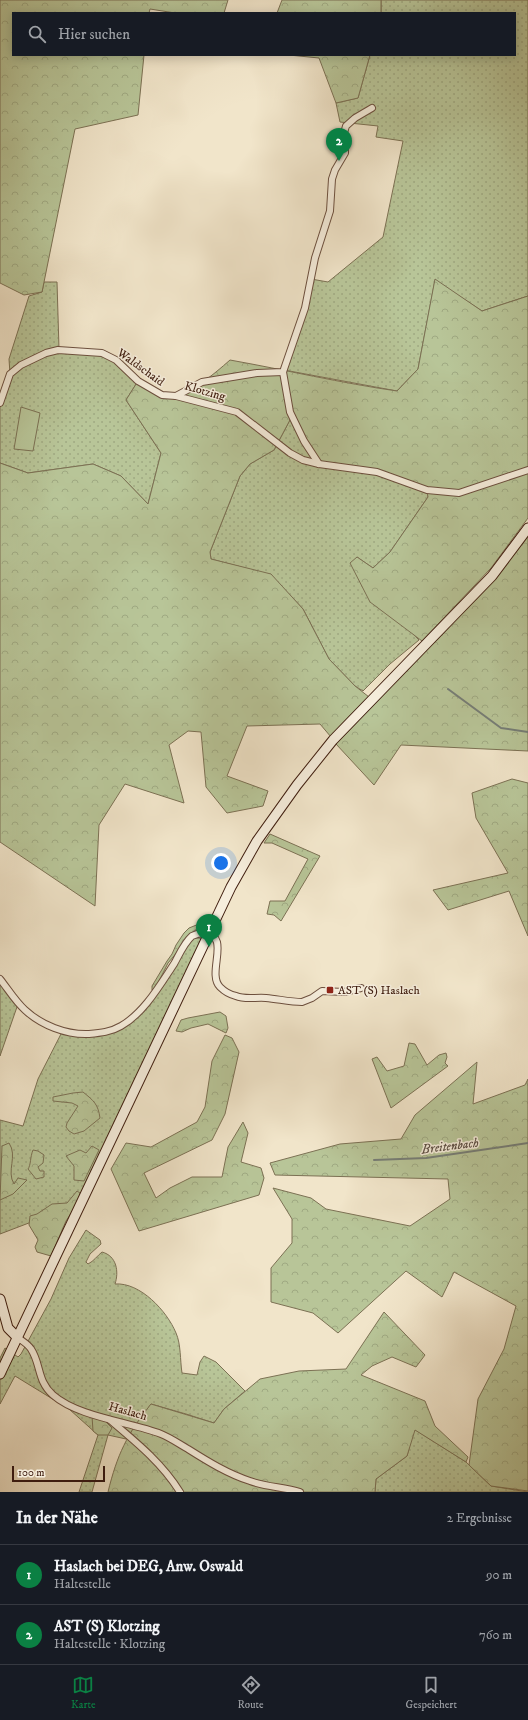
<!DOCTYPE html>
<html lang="de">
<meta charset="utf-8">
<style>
body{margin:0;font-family:"IM FELL DW Pica",serif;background:#20242c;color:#f1f3f6}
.scale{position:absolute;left:12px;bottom:10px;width:93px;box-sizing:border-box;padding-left:4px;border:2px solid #3f1d0f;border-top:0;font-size:11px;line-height:14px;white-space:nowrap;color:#3f1d0f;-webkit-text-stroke:3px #f6eedd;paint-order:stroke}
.you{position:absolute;left:221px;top:863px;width:14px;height:14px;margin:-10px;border:3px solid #fff;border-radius:50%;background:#1a73e8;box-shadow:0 0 0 6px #1a73e833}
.badge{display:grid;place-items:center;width:26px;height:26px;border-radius:50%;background:#0b8043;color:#fff;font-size:13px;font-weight:700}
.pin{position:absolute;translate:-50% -33px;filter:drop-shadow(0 1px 2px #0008)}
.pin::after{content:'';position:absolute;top:21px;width:14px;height:12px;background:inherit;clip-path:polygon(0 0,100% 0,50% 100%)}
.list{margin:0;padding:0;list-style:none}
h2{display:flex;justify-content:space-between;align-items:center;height:52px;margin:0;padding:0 16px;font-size:17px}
h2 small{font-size:13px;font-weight:400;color:#9ea1a6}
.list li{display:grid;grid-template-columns:26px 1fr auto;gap:12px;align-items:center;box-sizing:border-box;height:60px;padding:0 16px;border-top:1px solid #363941}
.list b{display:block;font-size:15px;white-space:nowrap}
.list p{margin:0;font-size:13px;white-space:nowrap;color:#9ea1a6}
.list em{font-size:13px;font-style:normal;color:#9ea1a6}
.icon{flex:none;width:22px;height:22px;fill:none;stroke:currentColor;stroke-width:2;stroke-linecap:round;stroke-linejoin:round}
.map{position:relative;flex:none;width:528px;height:1492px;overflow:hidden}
.search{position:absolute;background:#171b24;box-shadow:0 2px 10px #0003;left:12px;right:12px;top:12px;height:44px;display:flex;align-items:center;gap:10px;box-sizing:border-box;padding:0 14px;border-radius:0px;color:#9ea1a6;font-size:15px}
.sheet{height:172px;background:#171b24}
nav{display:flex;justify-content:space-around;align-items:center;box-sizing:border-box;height:56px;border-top:1px solid #363941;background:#171b24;font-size:11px;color:#9ea1a6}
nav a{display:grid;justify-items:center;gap:2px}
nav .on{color:#0b8043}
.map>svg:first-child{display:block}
</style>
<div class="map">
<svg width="528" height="1492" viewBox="0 0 528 1492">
<defs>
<pattern id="grass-dots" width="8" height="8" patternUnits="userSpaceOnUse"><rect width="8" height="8" fill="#b8c598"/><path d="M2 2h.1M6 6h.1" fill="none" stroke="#9fa982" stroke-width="1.8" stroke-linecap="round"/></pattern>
<pattern id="forest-crowns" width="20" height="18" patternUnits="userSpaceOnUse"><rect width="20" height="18" fill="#b8c598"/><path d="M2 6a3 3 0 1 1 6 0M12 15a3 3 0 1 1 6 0" fill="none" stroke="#9fa982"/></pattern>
</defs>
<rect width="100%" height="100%" fill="#f1e5ca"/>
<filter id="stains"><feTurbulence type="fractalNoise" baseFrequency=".005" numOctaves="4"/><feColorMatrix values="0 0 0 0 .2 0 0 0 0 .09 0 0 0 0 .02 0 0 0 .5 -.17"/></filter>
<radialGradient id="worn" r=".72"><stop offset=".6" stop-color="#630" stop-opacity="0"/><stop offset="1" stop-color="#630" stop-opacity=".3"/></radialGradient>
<!-- grass -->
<g fill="url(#grass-dots)" stroke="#7c7154">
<polygon points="381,0 528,0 528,296 482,311 435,280 418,369 397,391 284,370 311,279 328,282 383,237 403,141 376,137 378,126 340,122 336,103 358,98 370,55 515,55 515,13 381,13"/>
<polygon points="44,282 57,282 59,349 101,353 116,360 138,381 126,400 161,453 148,504 121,476 93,464 28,473 0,463 0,403 10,374 9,359 29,296 42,292"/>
<polygon points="291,418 377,473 427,491 428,497 390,552 373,568 357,557 412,633 419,640 390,664 363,691 355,686 329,659 303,609 271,575 211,559 210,552 240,476 250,464 274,450"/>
<path d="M 189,938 L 204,938 L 76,1205 L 0,1234 L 0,1120 L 23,1126 L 38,1079 L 62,1032 C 73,1032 93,1036 102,1033 C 143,1023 168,971 189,938 Z"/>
<polygon points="0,979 18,1004 0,1056"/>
<path d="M 86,1230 L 100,1240 L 101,1244 L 90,1254 L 86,1262 L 88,1264 C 94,1261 97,1256 102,1252 C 117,1256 119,1272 115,1284 C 140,1282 167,1311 176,1333 C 181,1344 180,1360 182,1373 L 197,1375 L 200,1362 L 204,1356 L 216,1362 L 245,1391 L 224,1409 L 214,1423 L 186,1414 L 151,1404 L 126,1439 L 108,1435 L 92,1492 L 79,1492 L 98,1435 L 69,1409 L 15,1376 L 0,1404 L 0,1358 L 5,1348 L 18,1357 L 21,1354 L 51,1299 L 69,1258 Z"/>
<polygon points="414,1429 466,1462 491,1486 528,1492 375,1492 376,1479 407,1456"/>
</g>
<!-- forest -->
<g fill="url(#forest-crowns)" stroke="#7c7154">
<polygon points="0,0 228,0 224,13 175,13 150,9 149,13 13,13 13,55 144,55 138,115 75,129 42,292 24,295 0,283"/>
<polygon points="282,0 381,0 381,13 277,13"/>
<polygon points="289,55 370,55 358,98 336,103 319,58"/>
<path d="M 435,279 L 482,311 L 528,296 L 528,518 L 491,568 L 422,641 L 370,602 L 350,563 L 357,557 L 373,568 L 390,552 L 428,497 L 427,491 L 377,473 L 319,466 L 291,418 L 274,450 L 250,464 L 240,476 L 210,552 L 211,559 L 271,574 L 303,609 L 329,659 L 355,686 L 369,697 L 331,737 L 320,724 L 247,726 L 227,776 L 268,791 L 263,806 L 227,813 L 206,787 L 201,732 L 188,731 L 169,745 L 184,803 L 125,784 L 99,825 L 95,906 L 0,842 L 0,463 L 28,473 L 93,464 L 121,476 L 148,504 L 161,453 L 126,400 L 138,381 C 145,385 155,394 163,395 C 186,399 214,374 230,360 C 286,370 341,383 397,391 L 418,369 Z"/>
<polygon points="528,534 528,751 401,745 374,785 336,744 491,582"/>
<polygon points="512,779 528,783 528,936 509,891 448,910 433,890 508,873 476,818 472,793"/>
<polygon points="270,834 320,856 281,921 274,915 267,914 270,901 285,901 308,859 272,843 264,843"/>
<polygon points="199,924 202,924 188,937 174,956 168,963 157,985 152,990 152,986 167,961 172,954 176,945 184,933 189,928"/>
<polygon points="220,1012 226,1016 228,1028 226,1033 208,1024 191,1028 182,1032 176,1031 181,1020 188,1018"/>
<polygon points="225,1035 232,1038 239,1052 225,1114 212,1140 144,1173 156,1198 170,1188 192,1177 222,1177 228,1147 243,1122 248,1133 241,1162 261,1168 264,1178 259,1195 139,1231 111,1169 126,1143 151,1147 197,1122 205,1107 212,1061"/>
<polygon points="409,1043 415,1044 427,1065 439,1055 446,1053 447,1057 445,1063 448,1066 391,1108 372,1059 377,1057 387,1071 404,1066"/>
<polygon points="477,1062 473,1104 525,1085 528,1079 528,1491 491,1486 469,1465 478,1399 504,1349 516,1306 454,1272 442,1297 406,1271 338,1333 313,1313 271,1302 271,1268 292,1243 292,1219 273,1188 311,1198 326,1209 410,1226 450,1199 448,1179 275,1175 270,1163 340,1144 401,1139 415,1115"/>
<path d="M 83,1092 C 94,1101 98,1104 100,1118 L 84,1131 L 74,1134 L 69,1131 L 66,1127 L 67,1123 L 78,1106 L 72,1103 L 53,1101 L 53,1097 L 73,1093 Z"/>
<path d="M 9,1143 C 18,1156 6,1171 14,1184 L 18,1178 L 27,1180 L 13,1194 L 0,1200 L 2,1146 Z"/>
<polygon points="92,1146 99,1150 84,1181 74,1180 74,1166 66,1156 80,1150 86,1153"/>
<path d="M 33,1150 L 38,1151 L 44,1155 L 43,1163 L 38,1167 L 40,1171 L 44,1171 L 44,1177 L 36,1179 L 28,1169 C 31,1165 30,1157 33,1150 Z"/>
<polygon points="77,1191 80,1193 80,1200 66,1221 51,1256 37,1252 35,1247 38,1240 29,1225 30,1216 37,1214 52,1204 67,1203"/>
<path d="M 384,1312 L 425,1355 L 416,1367 L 392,1357 L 372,1366 L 361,1375 L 425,1401 L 435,1426 L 468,1457 L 466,1462 L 415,1430 L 407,1456 L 376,1479 L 375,1492 L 108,1492 C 117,1455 127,1434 151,1404 L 214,1423 L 224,1409 L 260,1379 L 299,1371 L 346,1369 Z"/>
<polygon points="92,1416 105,1421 112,1428 108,1435 98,1435 93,1431"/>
</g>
<!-- pitch -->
<polygon fill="#b8c598" stroke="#7c7154" points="21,407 40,413 33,451 14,449"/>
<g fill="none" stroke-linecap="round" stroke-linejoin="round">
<!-- stream -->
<g stroke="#767e77" stroke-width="2">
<polyline points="448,689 501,728 528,732"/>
<polyline points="374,1160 426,1158 528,1143"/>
</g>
<!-- street casing -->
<g stroke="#6c4f3e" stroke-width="8">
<g id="street">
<polyline points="372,108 355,118 346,126 344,133 345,153 335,170 332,179 330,211 315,258 305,308 283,372 257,373 202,382 176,396 237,412 290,453 303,460 319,464 377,472 427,490 459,493 528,470"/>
<polyline points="283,372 290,412 304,441 319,464"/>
<polyline points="0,403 10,374 21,365 46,353 58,350 102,353 116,360 138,381 162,395 176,396"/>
<path d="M 0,979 C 8,989 15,1001 25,1010 C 41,1025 66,1035 89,1034 C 100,1033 111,1032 121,1026 C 144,1013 160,985 174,964 C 179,955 184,943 192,936 C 196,934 200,933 204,933 C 232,935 206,973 220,987 C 224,991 231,995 236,996 C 245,1000 256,997 266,998 C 278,999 290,1002 302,1002 L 312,998 L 322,991 L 344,992 L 361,988"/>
<path d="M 17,1337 C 22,1341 28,1344 31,1349 C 41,1364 37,1381 53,1395 C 78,1417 130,1422 161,1434 C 171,1438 179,1444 188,1449 C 207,1461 228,1474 250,1481 C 266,1487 284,1487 300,1492"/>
<path d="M 110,1420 C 136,1442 162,1463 180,1492"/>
</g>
</g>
<!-- secondary casing -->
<g stroke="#3f1d0f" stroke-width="11">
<g id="secondary">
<polyline points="0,1299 8,1328 17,1337"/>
<polyline points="0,1374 231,887 257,841 297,785 333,740 492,576 528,528"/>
</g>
</g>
<!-- street -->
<use href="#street" stroke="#f6eedd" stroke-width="6"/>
<!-- secondary -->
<use href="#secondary" stroke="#f6eedd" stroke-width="9"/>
</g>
<!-- markers -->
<rect fill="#8f2418" stroke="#f6eedd" stroke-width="1.5" x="326" y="986" width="8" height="8" rx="2"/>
<g text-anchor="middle" stroke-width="3" stroke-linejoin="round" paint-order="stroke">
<!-- street labels -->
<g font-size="12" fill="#3f1d0f" stroke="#f6eedd">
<text transform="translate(141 367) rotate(36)" y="4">Waldschaid</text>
<text transform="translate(205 391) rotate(16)" y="4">Klotzing</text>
<text transform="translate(128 1411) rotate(16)" y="4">Haslach</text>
</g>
<!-- poi labels -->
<g font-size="12" fill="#3f1d0f" stroke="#f6eedd" text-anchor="start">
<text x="338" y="994">AST (S) Haslach</text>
</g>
<!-- water labels -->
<g font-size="13" font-style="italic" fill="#5b4d43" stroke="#f6eedd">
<text transform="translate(450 1145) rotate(-7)" y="5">Breitenbach</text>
</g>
</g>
<rect width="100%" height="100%" filter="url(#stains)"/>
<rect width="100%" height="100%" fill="url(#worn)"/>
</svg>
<div class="scale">100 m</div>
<div class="you"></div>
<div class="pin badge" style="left:209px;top:947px">1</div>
<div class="pin badge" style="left:339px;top:161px">2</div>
<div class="search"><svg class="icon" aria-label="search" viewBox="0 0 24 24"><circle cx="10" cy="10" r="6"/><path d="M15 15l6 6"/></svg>Hier suchen</div>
</div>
<section class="sheet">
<h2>In der Nähe<small>2 Ergebnisse</small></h2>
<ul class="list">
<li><span class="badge">1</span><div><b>Haslach bei DEG, Anw. Oswald</b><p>Haltestelle</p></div><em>90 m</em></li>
<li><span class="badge">2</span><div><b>AST (S) Klotzing</b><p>Haltestelle · Klotzing</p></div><em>760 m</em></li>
</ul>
</section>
<nav>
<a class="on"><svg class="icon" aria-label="map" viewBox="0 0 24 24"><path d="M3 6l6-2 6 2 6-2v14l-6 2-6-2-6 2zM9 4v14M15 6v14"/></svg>Karte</a>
<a><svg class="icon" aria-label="directions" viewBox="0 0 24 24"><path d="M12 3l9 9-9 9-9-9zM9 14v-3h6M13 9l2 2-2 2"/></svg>Route</a>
<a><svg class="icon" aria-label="saved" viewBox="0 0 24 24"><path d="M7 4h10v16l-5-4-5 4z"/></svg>Gespeichert</a>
</nav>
